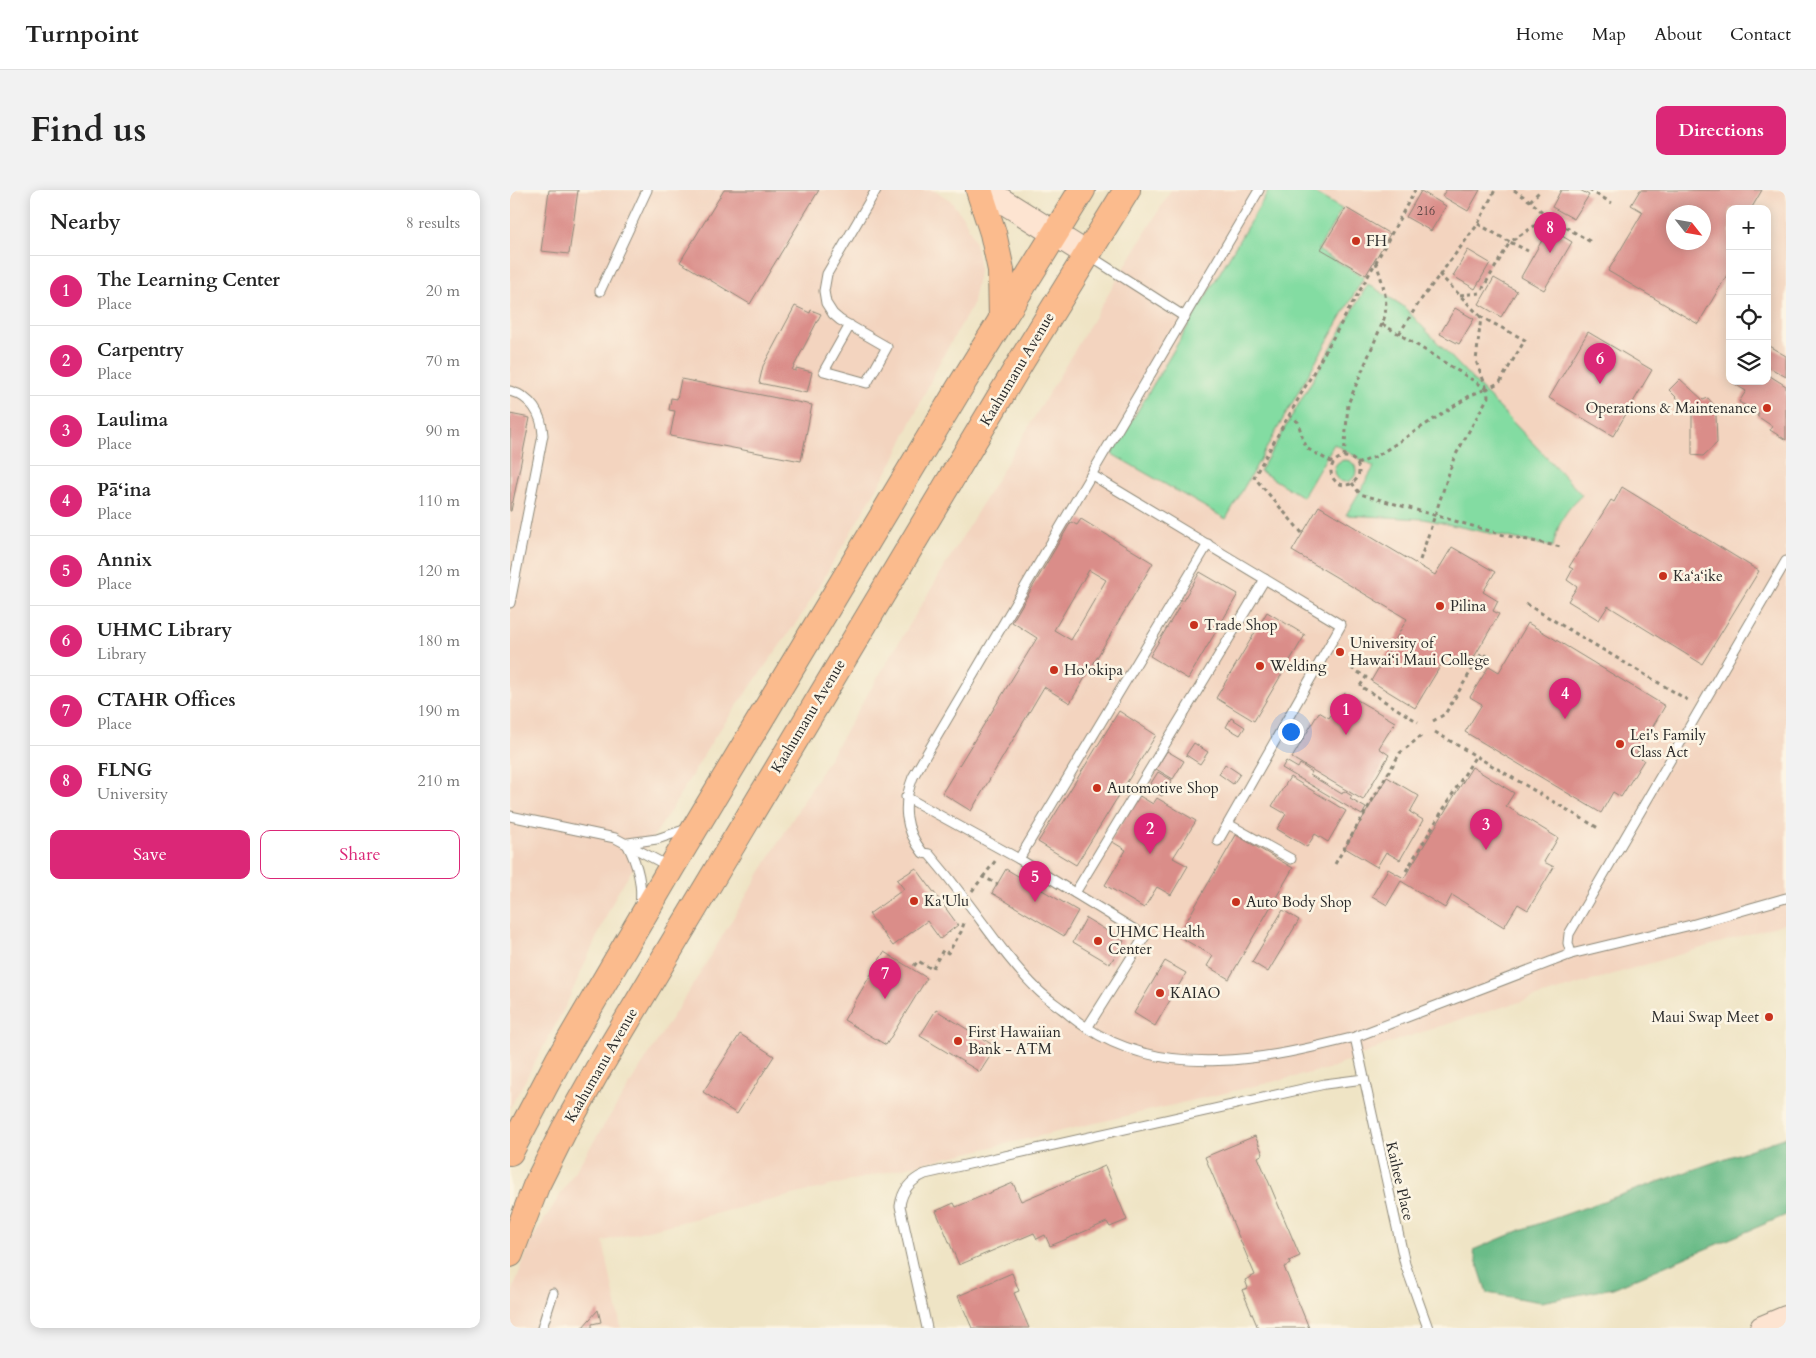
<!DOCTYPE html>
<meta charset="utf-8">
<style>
body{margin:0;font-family:Cardo,serif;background:#f2f2f2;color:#222}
.controls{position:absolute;right:15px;top:15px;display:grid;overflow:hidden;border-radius:10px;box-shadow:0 2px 12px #0003}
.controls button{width:45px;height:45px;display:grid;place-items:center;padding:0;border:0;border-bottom:1px solid #e0e0e0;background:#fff;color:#222;font:25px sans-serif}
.compass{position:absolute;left:1156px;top:15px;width:45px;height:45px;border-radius:50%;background:#fff;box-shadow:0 2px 12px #0003;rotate:121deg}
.you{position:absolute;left:780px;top:541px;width:18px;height:18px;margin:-12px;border:4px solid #fff;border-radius:50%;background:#1a73e8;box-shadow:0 0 0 8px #1a73e833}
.badge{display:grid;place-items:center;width:32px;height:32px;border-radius:50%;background:#db2777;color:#fff;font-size:16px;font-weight:700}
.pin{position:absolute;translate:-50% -41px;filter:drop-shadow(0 1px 2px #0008)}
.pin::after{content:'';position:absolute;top:26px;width:18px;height:15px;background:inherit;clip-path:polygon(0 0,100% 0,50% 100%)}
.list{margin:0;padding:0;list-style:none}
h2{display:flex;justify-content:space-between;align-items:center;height:65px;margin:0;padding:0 20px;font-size:21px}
h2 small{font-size:16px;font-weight:400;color:#767676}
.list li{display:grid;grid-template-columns:32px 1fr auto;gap:15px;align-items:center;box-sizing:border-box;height:70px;padding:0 20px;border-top:1px solid #e0e0e0}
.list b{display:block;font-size:19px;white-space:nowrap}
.list p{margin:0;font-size:16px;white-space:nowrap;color:#767676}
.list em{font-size:16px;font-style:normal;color:#767676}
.actions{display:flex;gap:10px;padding:15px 20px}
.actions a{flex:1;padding:11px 0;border:1px solid #db2777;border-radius:10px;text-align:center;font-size:18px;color:#db2777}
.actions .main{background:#db2777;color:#fff}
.icon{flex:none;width:28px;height:28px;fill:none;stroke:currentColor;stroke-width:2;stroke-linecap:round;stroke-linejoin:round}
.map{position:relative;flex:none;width:1276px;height:1138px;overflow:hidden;border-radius:10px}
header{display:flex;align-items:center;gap:30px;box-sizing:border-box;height:70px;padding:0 25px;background:#fff;border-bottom:1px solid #e0e0e0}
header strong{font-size:24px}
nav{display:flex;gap:28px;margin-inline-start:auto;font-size:18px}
.intro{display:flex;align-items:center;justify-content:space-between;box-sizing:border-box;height:120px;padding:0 30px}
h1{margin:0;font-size:35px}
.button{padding:12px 22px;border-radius:10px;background:#db2777;color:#fff;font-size:18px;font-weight:700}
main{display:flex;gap:30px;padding:0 30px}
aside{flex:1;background:#fff;border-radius:10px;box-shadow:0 2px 12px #0003}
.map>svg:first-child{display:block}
</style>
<header>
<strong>Turnpoint</strong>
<nav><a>Home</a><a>Map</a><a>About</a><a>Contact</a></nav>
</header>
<div class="intro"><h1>Find us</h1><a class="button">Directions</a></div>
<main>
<aside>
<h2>Nearby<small>8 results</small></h2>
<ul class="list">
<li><span class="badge">1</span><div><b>The Learning Center</b><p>Place</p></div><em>20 m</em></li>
<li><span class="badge">2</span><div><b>Carpentry</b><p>Place</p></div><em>70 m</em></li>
<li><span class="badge">3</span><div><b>Laulima</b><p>Place</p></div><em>90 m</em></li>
<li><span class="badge">4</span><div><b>Pā‘ina</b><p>Place</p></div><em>110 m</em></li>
<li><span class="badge">5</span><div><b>Annix</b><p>Place</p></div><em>120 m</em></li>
<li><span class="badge">6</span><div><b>UHMC Library</b><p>Library</p></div><em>180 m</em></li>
<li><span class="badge">7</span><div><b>CTAHR Offices</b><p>Place</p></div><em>190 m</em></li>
<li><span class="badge">8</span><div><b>FLNG</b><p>University</p></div><em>210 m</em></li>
</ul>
<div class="actions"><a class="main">Save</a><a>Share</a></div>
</aside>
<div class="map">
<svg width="1276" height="1138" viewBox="0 0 1276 1138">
<rect width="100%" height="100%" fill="#fcf5e5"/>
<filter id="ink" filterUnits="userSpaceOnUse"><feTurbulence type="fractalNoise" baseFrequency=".02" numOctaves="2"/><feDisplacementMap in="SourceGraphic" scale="10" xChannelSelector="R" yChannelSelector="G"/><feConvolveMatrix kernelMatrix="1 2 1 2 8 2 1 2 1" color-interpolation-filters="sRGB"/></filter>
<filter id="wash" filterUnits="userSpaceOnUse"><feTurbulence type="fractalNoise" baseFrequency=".0096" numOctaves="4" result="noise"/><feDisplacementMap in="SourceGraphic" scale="20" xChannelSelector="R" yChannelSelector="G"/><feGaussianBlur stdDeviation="1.12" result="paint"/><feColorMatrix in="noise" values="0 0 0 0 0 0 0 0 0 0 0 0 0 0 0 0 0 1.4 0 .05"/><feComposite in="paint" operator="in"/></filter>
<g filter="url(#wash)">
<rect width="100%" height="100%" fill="#efe4c5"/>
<!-- built -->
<g fill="#f3d4bf" fill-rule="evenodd">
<polygon points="0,0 423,0 440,10 454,28 464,49 469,71 469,82 462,116 429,173 383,271 293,423 204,548 164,615 106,705 55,817 0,918"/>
<path d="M 661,0 L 1276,0 L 1276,733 L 949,830 L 879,853 L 822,878 L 414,973 L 93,1051 L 111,1138 L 0,1138 L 0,1107 L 21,1051 L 187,788 ZM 1220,19 L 1257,19 L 1257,191 L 1220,191 ZM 1164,22 L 1194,22 L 1194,52 L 1164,52 Z"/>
</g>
<!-- green -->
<g fill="#83dca2" stroke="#578466">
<polygon points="759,0 799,0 832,19 808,60 854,87 716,329 602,264"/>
<path d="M 858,94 L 893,116 L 1072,305 C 1054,322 1048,333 1043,357 L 914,329 L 836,325 L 864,277 L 824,254 L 793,307 L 750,281 Z"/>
<circle cx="835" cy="281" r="11"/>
</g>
<!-- forest -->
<polygon fill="#6abc88" stroke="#4a745a" points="1276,947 1276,1025 1103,1098 1031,1112 977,1103 963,1060 1011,1040"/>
<g id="blocks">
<!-- building -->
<g fill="#da8d89" fill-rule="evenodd">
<polygon points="39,0 68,0 59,64 31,61"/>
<polygon points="214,0 309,0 240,114 170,72"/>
<polygon points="936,0 970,0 958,21 932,6"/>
<polygon points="1051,0 1070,0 1079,5 1064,29 1042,17"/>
<path d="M 1130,0 L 1252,0 L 1241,19 L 1220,19 L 1220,80 L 1188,134 L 1098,81 L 1133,22 L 1121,15 ZM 1164,22 L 1194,22 L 1194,52 L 1164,52 Z"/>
<polygon points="911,1 936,16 921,41 896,27"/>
<polygon points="836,18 880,44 856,85 811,59"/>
<polygon points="1039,38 1062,52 1034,100 1011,87"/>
<polygon points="958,60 980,73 965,99 943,86"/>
<polygon points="984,88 1007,101 991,127 969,114"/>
<polygon points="285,116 300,123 301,120 311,124 282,180 286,181 286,178 302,182 297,203 249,193 253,176"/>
<polygon points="945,118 964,129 949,154 930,144"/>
<polygon points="1078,142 1142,180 1103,246 1039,208"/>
<polygon points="1257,155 1276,166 1276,187 1257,176"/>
<polygon points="1260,186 1276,196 1276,250 1260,240 1262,236 1247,226 1249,223 1229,212 1236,201 1223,193 1225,191 1257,191"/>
<polygon points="171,189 302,215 291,271 160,246 165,221 159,220 161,208 167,209"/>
<polygon points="1170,189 1193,210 1198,208 1209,221 1206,225 1207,253 1193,266 1182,265 1182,223 1159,200"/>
<polygon points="0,224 20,228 1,321 0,321"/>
<polygon points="1112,297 1249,381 1192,474 1098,416 1089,430 1058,411 1067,397 1057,390 1063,379 1059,377 1101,310 1104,312"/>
<polygon points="809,316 925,385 942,357 985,382 973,402 988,411 983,421 989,424 963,469 956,465 951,473 937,465 905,518 861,491 897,429 782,361"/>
<path d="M 571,329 L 643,373 L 560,513 L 534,497 L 461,621 L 432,603 L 527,448 L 502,432 L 561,332 L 567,335 ZM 579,380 L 596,390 L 561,450 L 544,440 Z"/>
<polygon points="690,382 728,404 678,489 640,466"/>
<polygon points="757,422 795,445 744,531 706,508"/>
<polygon points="1018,433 1155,516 1126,565 1134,570 1111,607 1103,602 1091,623 955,542 972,514 960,507 979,476 989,482"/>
<polygon points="835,503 885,532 869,558 879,565 853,610 782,568 809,522 819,528"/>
<polygon points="609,521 646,545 566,675 528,652"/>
<polygon points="721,528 735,537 730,545 716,537"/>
<polygon points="684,553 698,562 690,574 676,565"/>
<polygon points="657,561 674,571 663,589 646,579"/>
<polygon points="776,571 788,578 790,574 802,582 800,585 832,604 834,601 842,606 840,609 856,618 852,625 772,578"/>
<polygon points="715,574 730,584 723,594 709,584"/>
<polygon points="962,577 1004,603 996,616 1048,648 1034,672 1044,677 1018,720 1008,714 994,737 942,705 935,718 891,691 877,715 862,706 878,679 894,688"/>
<polygon points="648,582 662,590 652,606 638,598"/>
<polygon points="780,587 836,621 818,652 805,644 797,657 767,639 776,624 762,616"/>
<polygon points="877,587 909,606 900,622 913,630 890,670 876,662 867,677 835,658"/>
<polygon points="628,605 643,614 647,608 686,631 663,668 678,676 661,705 647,697 634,718 595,695 616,660 601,651"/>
<polygon points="726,645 783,678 719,789 697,776 703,766 668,746"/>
<polygon points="406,678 448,735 430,749 417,731 383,756 359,724 394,699 387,690"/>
<polygon points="496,679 568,721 554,746 482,703"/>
<polygon points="773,720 789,730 758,782 742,772"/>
<polygon points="576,728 614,751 600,774 563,752"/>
<polygon points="374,762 417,788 376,855 334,830"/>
<polygon points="655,771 676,783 645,836 624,823"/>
<polygon points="426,820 486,857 470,882 410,846"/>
<polygon points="230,844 264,866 227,924 193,902"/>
<polygon points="745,946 753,964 748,967 790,1066 779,1071 780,1074 774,1077 799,1138 748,1138 732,1100 738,1098 735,1090 745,1085 695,967"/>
<polygon points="595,976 617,1030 600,1037 597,1032 540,1056 535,1045 527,1049 524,1043 449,1075 426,1021 444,1013 446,1017 503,993 511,1011"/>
<polygon points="502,1083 509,1101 504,1103 519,1138 462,1138 448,1106"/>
<polygon points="88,1120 91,1132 82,1134 82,1138 72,1138"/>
</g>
</g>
</g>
<g filter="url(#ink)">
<use href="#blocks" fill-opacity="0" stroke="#8d8878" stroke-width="1"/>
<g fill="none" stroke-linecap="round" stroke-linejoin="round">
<!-- lane casing -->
<g stroke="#8d8878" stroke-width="11">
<g id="lane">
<path d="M 749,0 L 403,587 C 392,615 394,639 413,663 L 419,664 C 431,678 443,693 454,708 C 478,739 500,773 528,800 C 535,807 544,813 552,819 C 560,825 567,832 576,837 C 655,891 759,869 845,847 L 1061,764 L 1181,735 L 1276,708"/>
<polyline points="578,65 675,127"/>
<polyline points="90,101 137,0"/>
<polyline points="340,135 314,181 357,193 377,157 330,130 323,124 316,113 314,101 317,84 366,0"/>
<path d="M 0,201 C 21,207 32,224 33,245 L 0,413"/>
<polyline points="582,285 831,435 708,651"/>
<polyline points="396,607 509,669 635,746 577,838"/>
<polyline points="0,626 105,648 160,677"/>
<polyline points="718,634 781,669"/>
<polyline points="118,653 147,649 177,639"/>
<path d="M 117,654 C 127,673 133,694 130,716"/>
<polyline points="509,669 698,354"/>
<polyline points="565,703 755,389"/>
<polyline points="1061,764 1058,753 1059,744 1276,371"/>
<polyline points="845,847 895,1074 918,1138"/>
<polyline points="32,1138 43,1103"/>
<path d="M 417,1138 L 390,1016 C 392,1000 401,990 415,984 L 815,894 L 854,889"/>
</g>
</g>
<!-- secondary casing -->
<g stroke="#8d8878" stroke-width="26">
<g id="secondary">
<polyline points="475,0 577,64"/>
<polyline points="1252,1138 1276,1128"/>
</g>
</g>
<!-- primary casing -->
<g stroke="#8d8878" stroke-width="28">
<g id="primary">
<polyline points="469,0 483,43 491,80 492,129"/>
<polyline points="0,962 49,869 161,678 450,197 572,0"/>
<polyline points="0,1064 26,996 55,938 87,881 512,170 617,0"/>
</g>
</g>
<!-- path -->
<g stroke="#8d8878" stroke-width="3" stroke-dasharray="4 4" stroke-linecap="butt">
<polyline points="1004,0 1020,11 1038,27 1081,52"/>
<polyline points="1079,0 1102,13"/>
<polyline points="1020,11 1031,0"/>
<polyline points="968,34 1000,52 1038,27"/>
<path d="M 866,72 C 872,92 881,114 872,134 L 889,144"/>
<polyline points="929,84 971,127"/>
<polyline points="950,105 970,103 1000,52 1018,61"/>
<polyline points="977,199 889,144 910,111 968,34 985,0"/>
<polyline points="779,225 788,232 793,250 798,259 823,273"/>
<polyline points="834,267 838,214 872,134"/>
<circle cx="835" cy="281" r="14"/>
<polyline points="847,274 867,266 961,205 976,199"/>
<polyline points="842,293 850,304 994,345 1051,357"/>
<polyline points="792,343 744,287 866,72 905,0"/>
<polyline points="910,370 944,268 978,207 977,199 990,192 1015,150 971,127 966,171 977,199"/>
<polyline points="1016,414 1181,512"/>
<polyline points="841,478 856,487 850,496 908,532"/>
<polyline points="923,531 935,524 972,463 981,468"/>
<polyline points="925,542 1088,638"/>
<polyline points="825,674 890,563 911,546"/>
<polyline points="896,681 965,567"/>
<polyline points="473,687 486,670"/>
<polyline points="462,701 473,687 488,694"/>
<polyline points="404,776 408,771 422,779 433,760 438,763 451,742 455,730"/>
</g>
<!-- lane -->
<use href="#lane" stroke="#fff" stroke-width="9"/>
<!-- secondary -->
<use href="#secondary" stroke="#fde4d1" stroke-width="24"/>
<!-- primary -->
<use href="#primary" stroke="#fbbb8d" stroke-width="26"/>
</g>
</g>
<!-- markers -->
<g fill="#c8321e" stroke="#fcf5e5" stroke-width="2">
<circle cx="846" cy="51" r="5"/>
<circle cx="1257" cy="218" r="5"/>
<circle cx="1153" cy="386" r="5"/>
<circle cx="930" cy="416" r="5"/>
<circle cx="684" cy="435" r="5"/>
<circle cx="830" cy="462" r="5"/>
<circle cx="750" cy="476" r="5"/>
<circle cx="544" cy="480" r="5"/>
<circle cx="1110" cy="554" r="5"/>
<circle cx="587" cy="598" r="5"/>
<circle cx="404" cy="711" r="5"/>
<circle cx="726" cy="712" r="5"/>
<circle cx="588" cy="751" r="5"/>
<circle cx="650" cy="803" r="5"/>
<circle cx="1259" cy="827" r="5"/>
<circle cx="448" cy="851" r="5"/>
</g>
<g text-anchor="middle" stroke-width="5" stroke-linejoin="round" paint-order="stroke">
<!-- number labels -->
<g font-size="12" fill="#574442">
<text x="916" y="25">216</text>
</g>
<!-- poi labels -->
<g font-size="15" fill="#2b2b2b" stroke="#fcf5e5" text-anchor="start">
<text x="856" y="56">FH</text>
<text x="1247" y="223" text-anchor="end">Operations &amp; Maintenance</text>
<text x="1163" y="391">Ka‘a‘ike</text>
<text x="940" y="421">Pilina</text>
<text x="694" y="440">Trade Shop</text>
<text x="840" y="458">University of<tspan x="840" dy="17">Hawai‘i Maui College</tspan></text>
<text x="760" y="481">Welding</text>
<text x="554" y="485">Ho'okipa</text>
<text x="1120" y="550">Lei's Family<tspan x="1120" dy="17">Class Act</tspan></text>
<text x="597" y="603">Automotive Shop</text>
<text x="414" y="716">Ka'Ulu</text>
<text x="736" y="717">Auto Body Shop</text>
<text x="598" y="747">UHMC Health<tspan x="598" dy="17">Center</tspan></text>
<text x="660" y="808">KAIAO</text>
<text x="1249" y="832" text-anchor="end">Maui Swap Meet</text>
<text x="458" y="847">First Hawaiian<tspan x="458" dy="17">Bank - ATM</tspan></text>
</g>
<!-- street labels -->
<g font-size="15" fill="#2b2b2b" stroke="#fcf5e5">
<text transform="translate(507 179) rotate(-59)" y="5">Kaahumanu Avenue</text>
<text transform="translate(298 526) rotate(-59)" y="5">Kaahumanu Avenue</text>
<text transform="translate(91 875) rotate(-60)" y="5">Kaahumanu Avenue</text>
<text transform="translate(890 991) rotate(77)" y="5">Kaihee Place</text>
</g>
</g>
</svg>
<div class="controls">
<button>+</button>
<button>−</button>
<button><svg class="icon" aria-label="locate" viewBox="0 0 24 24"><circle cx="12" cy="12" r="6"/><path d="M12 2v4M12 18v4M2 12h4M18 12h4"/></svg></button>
<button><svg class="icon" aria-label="layers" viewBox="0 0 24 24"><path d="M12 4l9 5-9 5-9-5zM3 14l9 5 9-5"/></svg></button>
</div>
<svg class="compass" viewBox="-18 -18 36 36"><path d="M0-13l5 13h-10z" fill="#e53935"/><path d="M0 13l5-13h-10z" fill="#767676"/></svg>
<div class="you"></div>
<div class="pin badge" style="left:836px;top:545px">1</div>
<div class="pin badge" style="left:640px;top:664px">2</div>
<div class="pin badge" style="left:976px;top:660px">3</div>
<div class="pin badge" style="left:1055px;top:529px">4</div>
<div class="pin badge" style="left:525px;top:712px">5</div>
<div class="pin badge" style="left:1090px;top:194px">6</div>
<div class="pin badge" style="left:375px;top:809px">7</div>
<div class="pin badge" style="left:1040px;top:63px">8</div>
</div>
</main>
